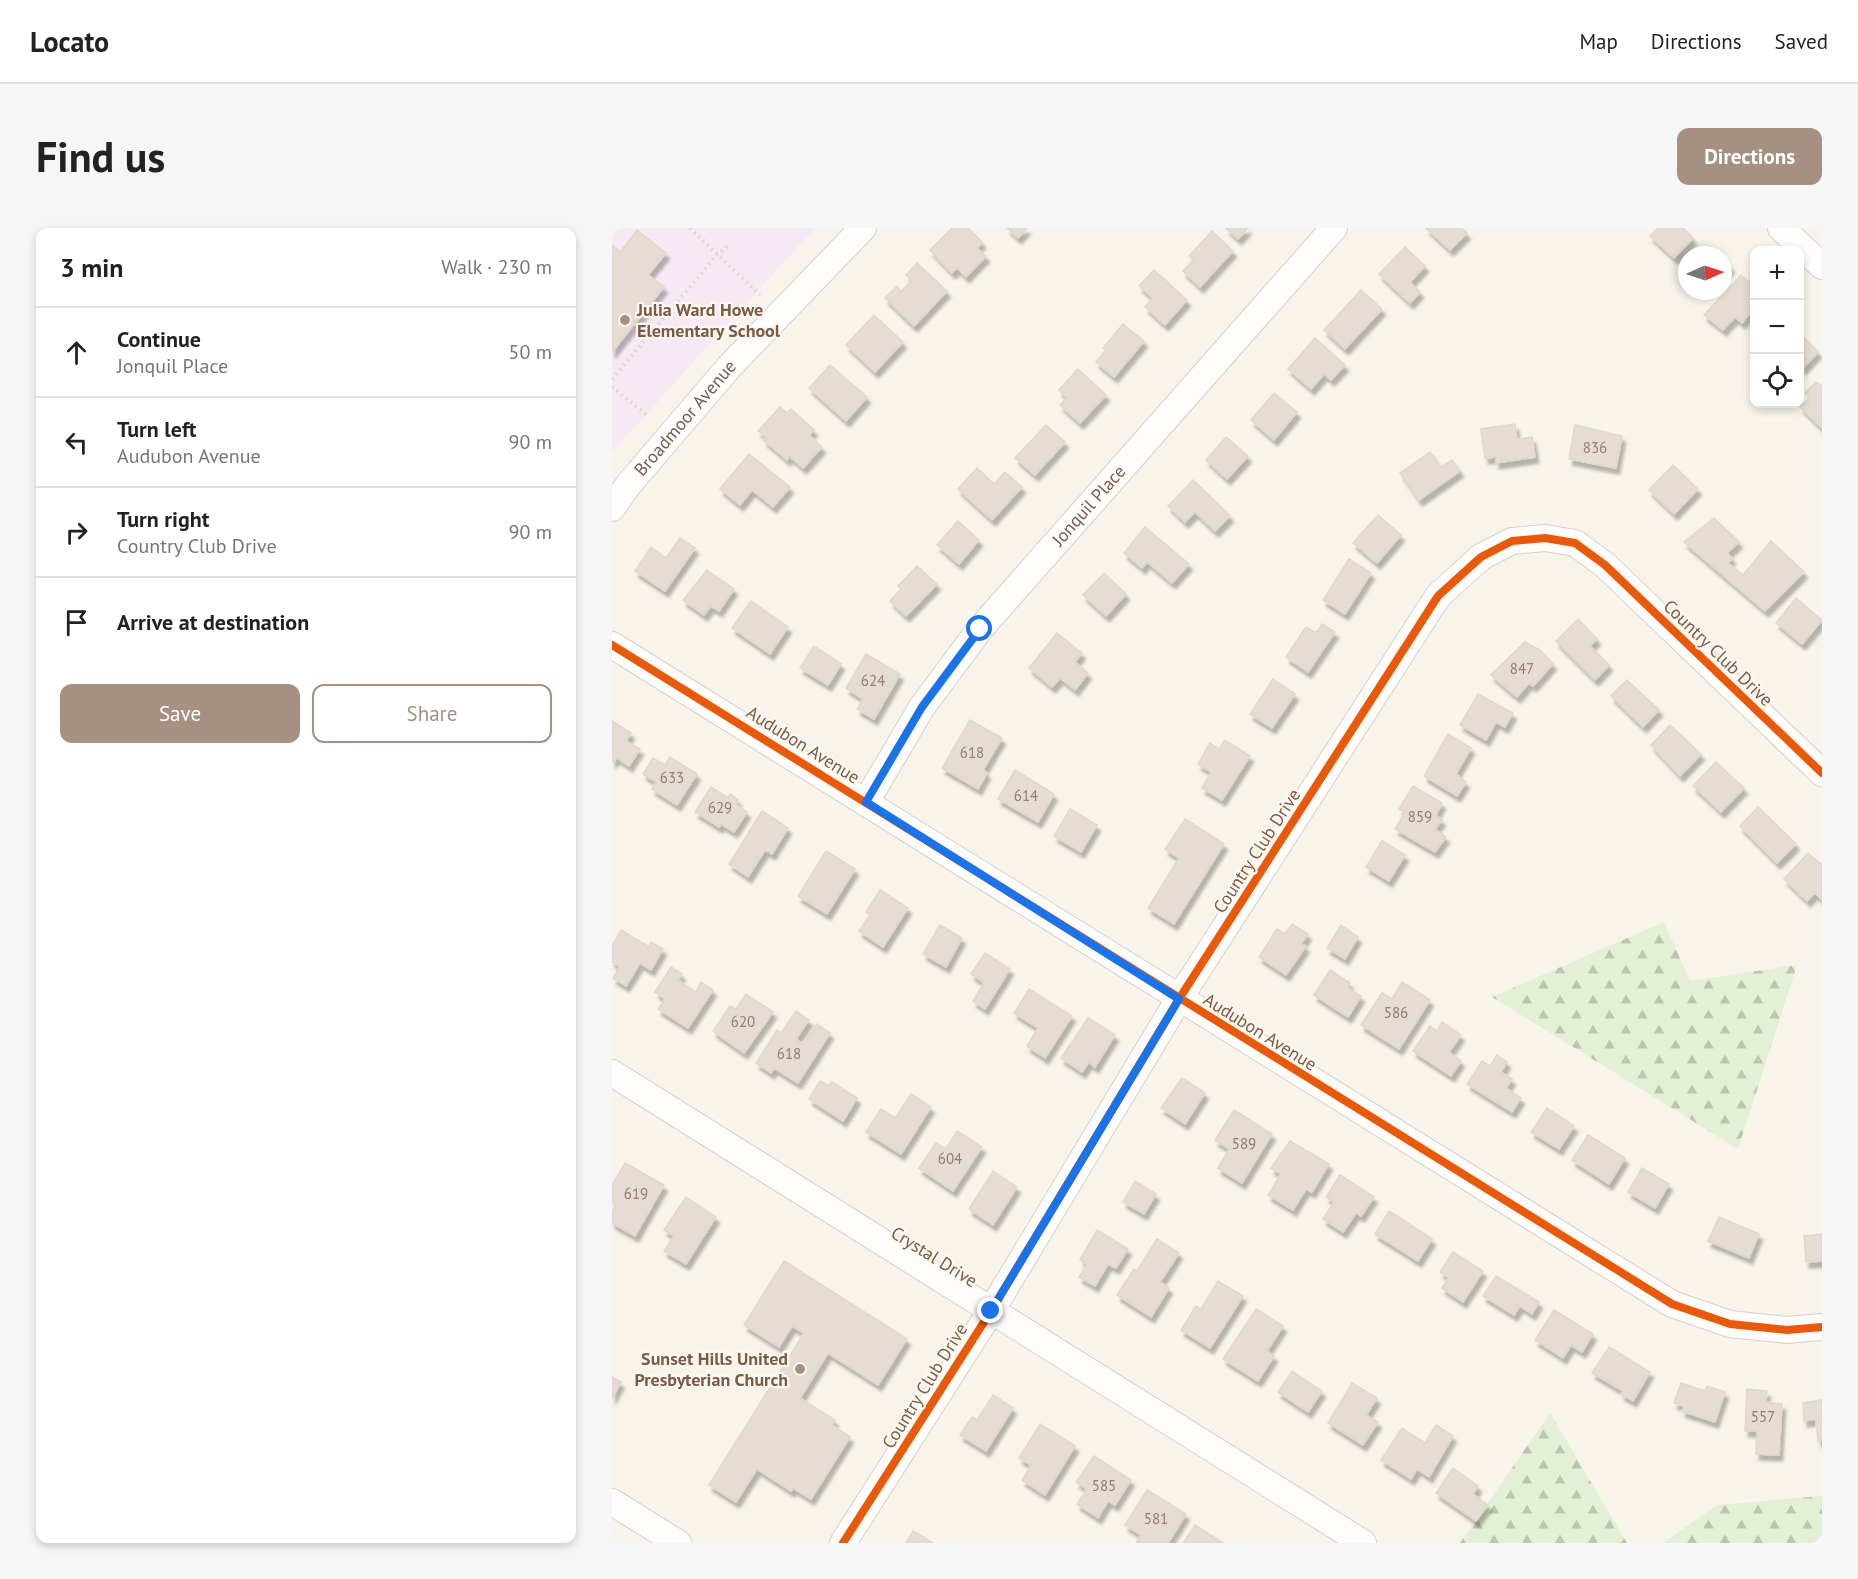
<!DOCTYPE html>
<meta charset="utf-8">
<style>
body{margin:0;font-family:"PT Sans",sans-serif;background:#f6f6f6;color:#222}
.controls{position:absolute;right:18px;top:18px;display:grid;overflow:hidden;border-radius:12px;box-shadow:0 3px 9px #0003}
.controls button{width:54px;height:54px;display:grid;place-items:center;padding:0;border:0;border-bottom:2px solid #e0e0e0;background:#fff;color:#222;font:30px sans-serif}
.compass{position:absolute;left:1066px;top:18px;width:54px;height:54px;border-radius:50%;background:#fff;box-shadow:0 3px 9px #0003;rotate:87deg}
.stop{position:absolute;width:18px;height:18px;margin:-14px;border:4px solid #1a73e8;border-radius:50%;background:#fff}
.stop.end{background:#1a73e8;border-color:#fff;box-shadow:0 2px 6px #0008}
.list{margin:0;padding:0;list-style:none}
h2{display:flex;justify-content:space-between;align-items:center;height:78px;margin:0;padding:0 24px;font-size:26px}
h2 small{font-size:20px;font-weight:400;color:#767676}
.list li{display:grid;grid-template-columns:39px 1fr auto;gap:18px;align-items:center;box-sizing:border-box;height:90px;padding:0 24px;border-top:2px solid #e0e0e0}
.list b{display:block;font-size:22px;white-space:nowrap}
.list p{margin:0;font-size:20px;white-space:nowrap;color:#767676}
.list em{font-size:20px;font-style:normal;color:#767676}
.actions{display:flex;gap:12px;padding:18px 24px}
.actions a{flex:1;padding:14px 0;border:2px solid #a69081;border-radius:12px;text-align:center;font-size:21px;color:#a69081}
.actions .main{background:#a69081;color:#fff}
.icon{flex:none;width:33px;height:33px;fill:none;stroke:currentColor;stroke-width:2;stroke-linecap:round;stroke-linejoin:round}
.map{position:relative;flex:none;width:1210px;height:1315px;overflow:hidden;border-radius:12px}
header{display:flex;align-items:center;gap:36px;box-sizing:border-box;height:84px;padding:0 30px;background:#fff;border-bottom:2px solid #e0e0e0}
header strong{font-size:28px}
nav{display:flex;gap:33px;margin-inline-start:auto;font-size:21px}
.intro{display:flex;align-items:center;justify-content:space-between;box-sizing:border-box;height:144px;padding:0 36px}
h1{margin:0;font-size:42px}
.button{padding:15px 27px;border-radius:12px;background:#a69081;color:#fff;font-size:21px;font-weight:700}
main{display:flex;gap:36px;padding:0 36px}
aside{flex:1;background:#fff;border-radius:12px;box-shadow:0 3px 9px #0003}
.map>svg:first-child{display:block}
</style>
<header>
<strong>Locato</strong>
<nav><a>Map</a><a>Directions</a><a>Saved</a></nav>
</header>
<div class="intro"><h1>Find us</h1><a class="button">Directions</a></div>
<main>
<aside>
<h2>3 min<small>Walk · 230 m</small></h2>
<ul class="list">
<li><svg class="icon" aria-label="ahead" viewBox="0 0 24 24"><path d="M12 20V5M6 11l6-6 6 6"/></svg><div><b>Continue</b><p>Jonquil Place</p></div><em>50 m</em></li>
<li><svg class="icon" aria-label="left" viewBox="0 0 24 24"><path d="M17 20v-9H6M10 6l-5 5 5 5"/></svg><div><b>Turn left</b><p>Audubon Avenue</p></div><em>90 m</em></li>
<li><svg class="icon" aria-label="right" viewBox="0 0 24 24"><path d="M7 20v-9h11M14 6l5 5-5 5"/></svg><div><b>Turn right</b><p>Country Club Drive</p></div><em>90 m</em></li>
<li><svg class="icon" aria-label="arrive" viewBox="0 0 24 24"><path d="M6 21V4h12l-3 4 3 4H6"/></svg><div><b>Arrive at destination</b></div></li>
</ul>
<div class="actions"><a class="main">Save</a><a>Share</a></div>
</aside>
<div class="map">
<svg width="1210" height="1315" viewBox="0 0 1210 1315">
<defs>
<pattern id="forest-firs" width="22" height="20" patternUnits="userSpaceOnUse" patternTransform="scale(1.5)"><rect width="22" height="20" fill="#e4f0d5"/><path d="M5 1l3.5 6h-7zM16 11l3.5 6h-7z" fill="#bec5af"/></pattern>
<filter id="shadow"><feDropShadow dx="3.5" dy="6" stdDeviation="1.5" flood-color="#0004"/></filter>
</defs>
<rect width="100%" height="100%" fill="#f8f4ec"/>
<!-- education -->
<polygon fill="#f5eaf4" points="0,0 203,0 0,224"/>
<!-- forest -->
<g fill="url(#forest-firs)">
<polygon points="1052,694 1078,753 1185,737 1126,921 880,769"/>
<polygon points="938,1185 1015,1315 848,1315"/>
<polygon points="1210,1268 1210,1315 1051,1315 1105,1277"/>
</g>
<!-- building -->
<g fill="#e5dcd3" stroke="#e2d6cd" stroke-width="1.5" filter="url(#shadow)">
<polygon points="340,0 356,0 370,14 365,20 374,28 354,49 345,40 340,45 318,22"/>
<polygon points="395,0 415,0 406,10"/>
<polygon points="614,0 636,0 626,11"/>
<polygon points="814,0 849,0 855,5 838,22"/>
<polygon points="1046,0 1071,0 1081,10 1062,30 1038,8"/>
<polygon points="25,2 54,25 36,47 52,59 0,124 0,17 8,24"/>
<polygon points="600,3 621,23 588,59 571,43 582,32 577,28"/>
<polygon points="793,19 813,38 798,54 808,64 798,75 767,46"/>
<polygon points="1098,19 1106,27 1089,27"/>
<polygon points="1111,31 1119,39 1111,47"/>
<polygon points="305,35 335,63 302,98 273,70 285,58 289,63 300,53 294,47"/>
<polygon points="542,42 575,72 553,97 533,79 541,70 527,58"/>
<polygon points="1129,47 1142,58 1142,80 1130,95 1123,89 1111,102 1092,87"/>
<polygon points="749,62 770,81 733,121 712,102"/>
<polygon points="262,87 291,114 263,144 234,117"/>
<polygon points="511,96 532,113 502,149 484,134 494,122 491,120"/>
<polygon points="1188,106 1206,124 1190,141 1188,138"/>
<polygon points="703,110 733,137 719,152 712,146 699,161 676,141"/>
<polygon points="218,137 255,169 234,193 197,160"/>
<polygon points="466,141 494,167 468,195 448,177 455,170 447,162"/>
<polygon points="1204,154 1210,158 1210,200 1188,179 1198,169 1193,165"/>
<polygon points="662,165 685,184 662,212 639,192"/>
<polygon points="168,179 175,185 179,181 202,202 197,207 210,219 191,240 177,228 175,232 152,212 154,209 146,203"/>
<polygon points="903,196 905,211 920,209 923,229 884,235 884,229 873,230 869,201"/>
<polygon points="434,197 453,214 423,247 403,230"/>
<polygon points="963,197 1010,208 1004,240 957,231"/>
<polygon points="614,209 636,228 615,251 594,232"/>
<polygon points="818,224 829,239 840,232 848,243 807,272 788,245"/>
<polygon points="137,226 178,259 161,279 140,262 128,277 108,261"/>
<polygon points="1061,237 1086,261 1062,286 1037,262"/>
<polygon points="365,240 382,256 393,244 410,259 380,292 346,261"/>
<polygon points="581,252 618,288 603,303 583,284 573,294 556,278"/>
<polygon points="766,287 789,307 765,335 741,315"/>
<polygon points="1102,290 1127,314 1115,325 1120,330 1116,335 1131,347 1159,313 1192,344 1153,383 1072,314"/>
<polygon points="346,293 367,312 347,336 325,317"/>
<polygon points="533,299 577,336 560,355 535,334 530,340 512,325"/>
<polygon points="68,310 83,320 53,363 23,343 39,319 54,330"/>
<polygon points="737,331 759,345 733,386 711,372"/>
<polygon points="305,338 325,356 294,388 278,373 289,361 286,358"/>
<polygon points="95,342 122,361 107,383 99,378 92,387 71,372"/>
<polygon points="492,345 514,366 494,388 471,367"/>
<polygon points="1184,370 1210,392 1190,416 1164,395"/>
<polygon points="139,373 176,399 158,426 120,400"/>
<polygon points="966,391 985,411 978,418 997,437 983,452 944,413"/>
<polygon points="710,396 723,404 696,444 674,429 694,399 704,405"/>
<polygon points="445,405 470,425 463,434 476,445 463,462 448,450 440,459 417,440"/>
<polygon points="913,414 928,422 941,436 921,458 917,455 905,469 879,447"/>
<polygon points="202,418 229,436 216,457 188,440"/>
<polygon points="254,426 288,446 262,491 245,481 251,471 234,460"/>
<polygon points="661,451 683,466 660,500 638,486"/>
<polygon points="1015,452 1047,482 1031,499 999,468"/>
<polygon points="866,466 901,485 893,499 884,494 874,512 848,497"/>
<polygon points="358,492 390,510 371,542 375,545 366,561 330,540"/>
<polygon points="0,493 19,505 14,513 28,521 17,538 5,530 0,534"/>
<polygon points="1058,497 1089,526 1068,548 1039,517"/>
<polygon points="836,506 859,520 844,546 854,554 845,568 812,548"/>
<polygon points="613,512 638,528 610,572 590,560 599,544 586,536 598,515 607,521"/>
<polygon points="58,529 85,546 65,577 40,561 44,554 31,546 41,530 53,537"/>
<polygon points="1104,534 1132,560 1109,584 1081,558"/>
<polygon points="403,542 442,566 426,594 386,571"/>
<polygon points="801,558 830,575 824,587 830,592 823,601 834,609 823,624 783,601 793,584 787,581"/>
<polygon points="99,559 116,570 118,566 126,572 123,576 135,584 122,604 109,596 107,599 83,584"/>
<polygon points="1146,579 1184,616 1165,635 1128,598"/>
<polygon points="458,581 485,597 469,624 442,608"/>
<polygon points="150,583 176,600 160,626 153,622 136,649 117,636"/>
<polygon points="573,591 612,616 562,696 536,680 567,630 553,621"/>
<polygon points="770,613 793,627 777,653 754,639"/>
<polygon points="214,623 243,641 215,686 186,668"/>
<polygon points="1196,625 1210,637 1210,672 1203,665 1195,673 1172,651"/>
<polygon points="268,662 296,680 271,719 247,703 258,687 254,684"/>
<polygon points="680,696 696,706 689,716 694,718 674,747 647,729 665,701 673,706"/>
<polygon points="328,697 350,710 334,739 311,726"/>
<polygon points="729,697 746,709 733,731 715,720"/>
<polygon points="9,702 37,719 39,714 51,721 39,742 28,735 14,758 1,750 8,738 0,734 0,718"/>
<polygon points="373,725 398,741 373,781 361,773 372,755 359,746"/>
<polygon points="59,739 70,746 66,752 84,764 89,754 101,762 76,800 46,781 53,771 43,764"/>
<polygon points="718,742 738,755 735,760 749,768 736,789 702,767"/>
<polygon points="790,754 818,772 787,821 749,797 770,765 780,771"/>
<polygon points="417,761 460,788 433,830 415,818 426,800 402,785"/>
<polygon points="134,766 161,784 132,825 101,803 118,778 124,781"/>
<polygon points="184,783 197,792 184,811 191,816 205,796 218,805 186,855 162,840 159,845 144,835 165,802 169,805"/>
<polygon points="476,790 503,807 483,839 477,834 470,844 449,830"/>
<polygon points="830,794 849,807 837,824 849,833 839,848 801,823 818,798 825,803"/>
<polygon points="885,827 895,834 889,844 900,851 894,860 909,870 900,884 855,856 870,833 878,838"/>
<polygon points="570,850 593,865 573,896 549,880"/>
<polygon points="208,853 217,858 220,854 245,870 231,893 197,871"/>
<polygon points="299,866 319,879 289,926 254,904 269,881 283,890"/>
<polygon points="935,880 962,898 947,921 919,904"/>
<polygon points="622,882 660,906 630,955 606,940 617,921 603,912"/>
<polygon points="345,903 370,919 341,963 307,940 324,915 334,921"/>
<polygon points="976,907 1013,930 997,956 960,932"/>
<polygon points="678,913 717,936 700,964 694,961 681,982 656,967 669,946 659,940"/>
<polygon points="13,935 52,957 23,1008 0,995 0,984 4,976 0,974 0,957"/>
<polygon points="1030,940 1057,956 1043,980 1016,964"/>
<polygon points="381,943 405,959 381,997 357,981"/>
<polygon points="728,947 762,969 749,988 744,985 731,1004 711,991 722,974 714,969"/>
<polygon points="523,953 544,966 532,986 511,974"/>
<polygon points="74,969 104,989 74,1036 52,1023 62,1008 52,1002"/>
<polygon points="777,983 820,1011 806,1033 763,1006"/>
<polygon points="1107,989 1147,1006 1137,1030 1096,1013"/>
<polygon points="485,1002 516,1021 504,1040 496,1036 483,1058 467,1049 475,1036 468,1032"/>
<polygon points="1210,1006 1210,1033 1194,1034 1192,1008"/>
<polygon points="545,1011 567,1025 548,1054 557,1060 539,1089 505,1067 522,1041 525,1043"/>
<polygon points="841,1024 871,1043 851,1074 830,1060 837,1050 828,1044"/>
<polygon points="172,1033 295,1111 266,1157 216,1125 188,1170 223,1192 220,1197 238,1209 199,1271 181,1260 179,1263 145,1241 124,1274 97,1257 192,1105 180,1098 167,1119 132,1097"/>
<polygon points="884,1048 927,1074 920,1086 908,1078 902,1087 871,1068"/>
<polygon points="606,1053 631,1068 598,1120 569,1102 584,1078 589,1081"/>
<polygon points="644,1081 671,1098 655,1123 662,1128 646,1153 611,1131"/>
<polygon points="942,1082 981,1106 970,1124 959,1117 951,1130 923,1112"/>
<polygon points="997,1119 1038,1144 1021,1173 1009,1166 1011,1163 980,1145"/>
<polygon points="680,1143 710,1163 696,1184 666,1164"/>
<polygon points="0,1149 9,1154 0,1170"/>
<polygon points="740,1155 765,1170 754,1187 766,1194 751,1217 716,1195"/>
<polygon points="1069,1155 1093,1163 1095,1158 1113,1164 1103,1194 1070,1183 1072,1178 1062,1175"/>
<polygon points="1135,1161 1155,1163 1154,1174 1170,1176 1167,1227 1144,1226 1145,1203 1133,1203"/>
<polygon points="381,1167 401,1180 374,1223 348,1207 360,1189 365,1192"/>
<polygon points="1210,1172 1210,1212 1206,1213 1204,1191 1192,1193 1191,1175"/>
<polygon points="428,1196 463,1218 433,1267 410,1252 419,1237 407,1230"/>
<polygon points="824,1197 841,1208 817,1249 805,1241 799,1251 769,1232 790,1200 813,1215"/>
<polygon points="482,1228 519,1252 503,1277 496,1273 486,1290 465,1276 475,1261 464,1254"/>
<polygon points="841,1240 866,1258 861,1266 876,1277 864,1293 824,1265"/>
<polygon points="535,1262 574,1286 556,1315 524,1315 529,1307 513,1297"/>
<polygon points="583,1297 611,1315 571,1315"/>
<polygon points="301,1303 321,1315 294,1315"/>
</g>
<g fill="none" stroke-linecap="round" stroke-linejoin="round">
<!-- minor casing -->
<g stroke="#d7d0c8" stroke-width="28">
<g id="minor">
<polyline points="1169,0 1210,38"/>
<path id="s1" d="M 0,280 L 17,256 L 117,139 L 251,0"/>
<polyline points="0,417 1060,1076 1118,1096 1175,1102 1210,1099"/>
<path id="s2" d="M 254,574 L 310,479 L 368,401 L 722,0"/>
<polyline points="0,845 751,1315"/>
<polyline points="0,1274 66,1315"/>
<polyline points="231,1315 379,1083 567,771 826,368 869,329 900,313 933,310 963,315 993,337 1210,545"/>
</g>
</g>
<!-- path -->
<g stroke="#dbd3cd" stroke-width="4" stroke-dasharray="1.5 4.5" stroke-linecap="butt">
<polyline points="78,0 148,67"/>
<polyline points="0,151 105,27 117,17"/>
<polyline points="0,159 36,188"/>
</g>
<!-- minor -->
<use href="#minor" stroke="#fefdfc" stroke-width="26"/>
<!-- cycleway casing -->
<g stroke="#fff8ee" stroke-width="11">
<g id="cycleway">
<polyline points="0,417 1060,1076 1118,1096 1175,1102 1210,1099"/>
<polyline points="231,1315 379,1083 567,771 826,368 869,329 900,313 933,310 963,315 993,337 1210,545"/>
</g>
</g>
<!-- cycleway -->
<use href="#cycleway" stroke="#e8590c" stroke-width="8"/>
</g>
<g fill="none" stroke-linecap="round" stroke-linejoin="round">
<!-- route -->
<polyline stroke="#1a73e8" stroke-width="8" points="368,401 310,479 254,574 567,771 379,1083"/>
</g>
<!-- markers -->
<g fill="#a69081" stroke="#fff8ee" stroke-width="2">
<circle cx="13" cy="92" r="6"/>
<circle cx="188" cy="1141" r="6"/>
</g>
<g text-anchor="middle" stroke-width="4.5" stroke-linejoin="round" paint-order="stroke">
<!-- number labels -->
<g font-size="15" fill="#967c6d">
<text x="983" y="225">836</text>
<text x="910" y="446">847</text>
<text x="261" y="458">624</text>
<text x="360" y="530">618</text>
<text x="60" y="555">633</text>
<text x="414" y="573">614</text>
<text x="108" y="585">629</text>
<text x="808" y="594">859</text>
<text x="784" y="790">586</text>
<text x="131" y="799">620</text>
<text x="177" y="831">618</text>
<text x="632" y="921">589</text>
<text x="338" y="936">604</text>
<text x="24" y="971">619</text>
<text x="1151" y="1194">557</text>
<text x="492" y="1263">585</text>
<text x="544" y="1296">581</text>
</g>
<!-- poi labels -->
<g font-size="18" font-weight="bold" fill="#7a5a48" stroke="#fff8ee" text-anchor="start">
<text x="25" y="88">Julia Ward Howe<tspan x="25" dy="21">Elementary School</tspan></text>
<text x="176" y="1137" text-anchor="end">Sunset Hills United<tspan x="176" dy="21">Presbyterian Church</tspan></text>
</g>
<!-- street labels -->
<g font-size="18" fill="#7a5a48" stroke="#fff8ee">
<text dy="6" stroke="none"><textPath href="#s1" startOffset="116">Broadmoor Avenue</textPath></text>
<text dy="6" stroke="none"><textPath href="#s2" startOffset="372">Jonquil Place</textPath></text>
<text transform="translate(1106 425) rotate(44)" y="6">Country Club Drive</text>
<text transform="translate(191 517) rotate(32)" y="6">Audubon Avenue</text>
<text transform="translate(645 623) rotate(-57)" y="6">Country Club Drive</text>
<text transform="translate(648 804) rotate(32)" y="6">Audubon Avenue</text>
<text transform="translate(322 1029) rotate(32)" y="6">Crystal Drive</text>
<text transform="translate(313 1158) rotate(-58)" y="6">Country Club Drive</text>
</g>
</g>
</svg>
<div class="controls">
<button>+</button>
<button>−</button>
<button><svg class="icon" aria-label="locate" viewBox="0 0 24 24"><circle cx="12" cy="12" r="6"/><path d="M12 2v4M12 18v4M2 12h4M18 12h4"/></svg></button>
</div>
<svg class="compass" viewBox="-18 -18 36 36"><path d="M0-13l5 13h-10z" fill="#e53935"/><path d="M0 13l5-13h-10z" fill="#767676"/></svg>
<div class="stop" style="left:368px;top:401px"></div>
<div class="stop end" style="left:379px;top:1083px"></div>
</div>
</main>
